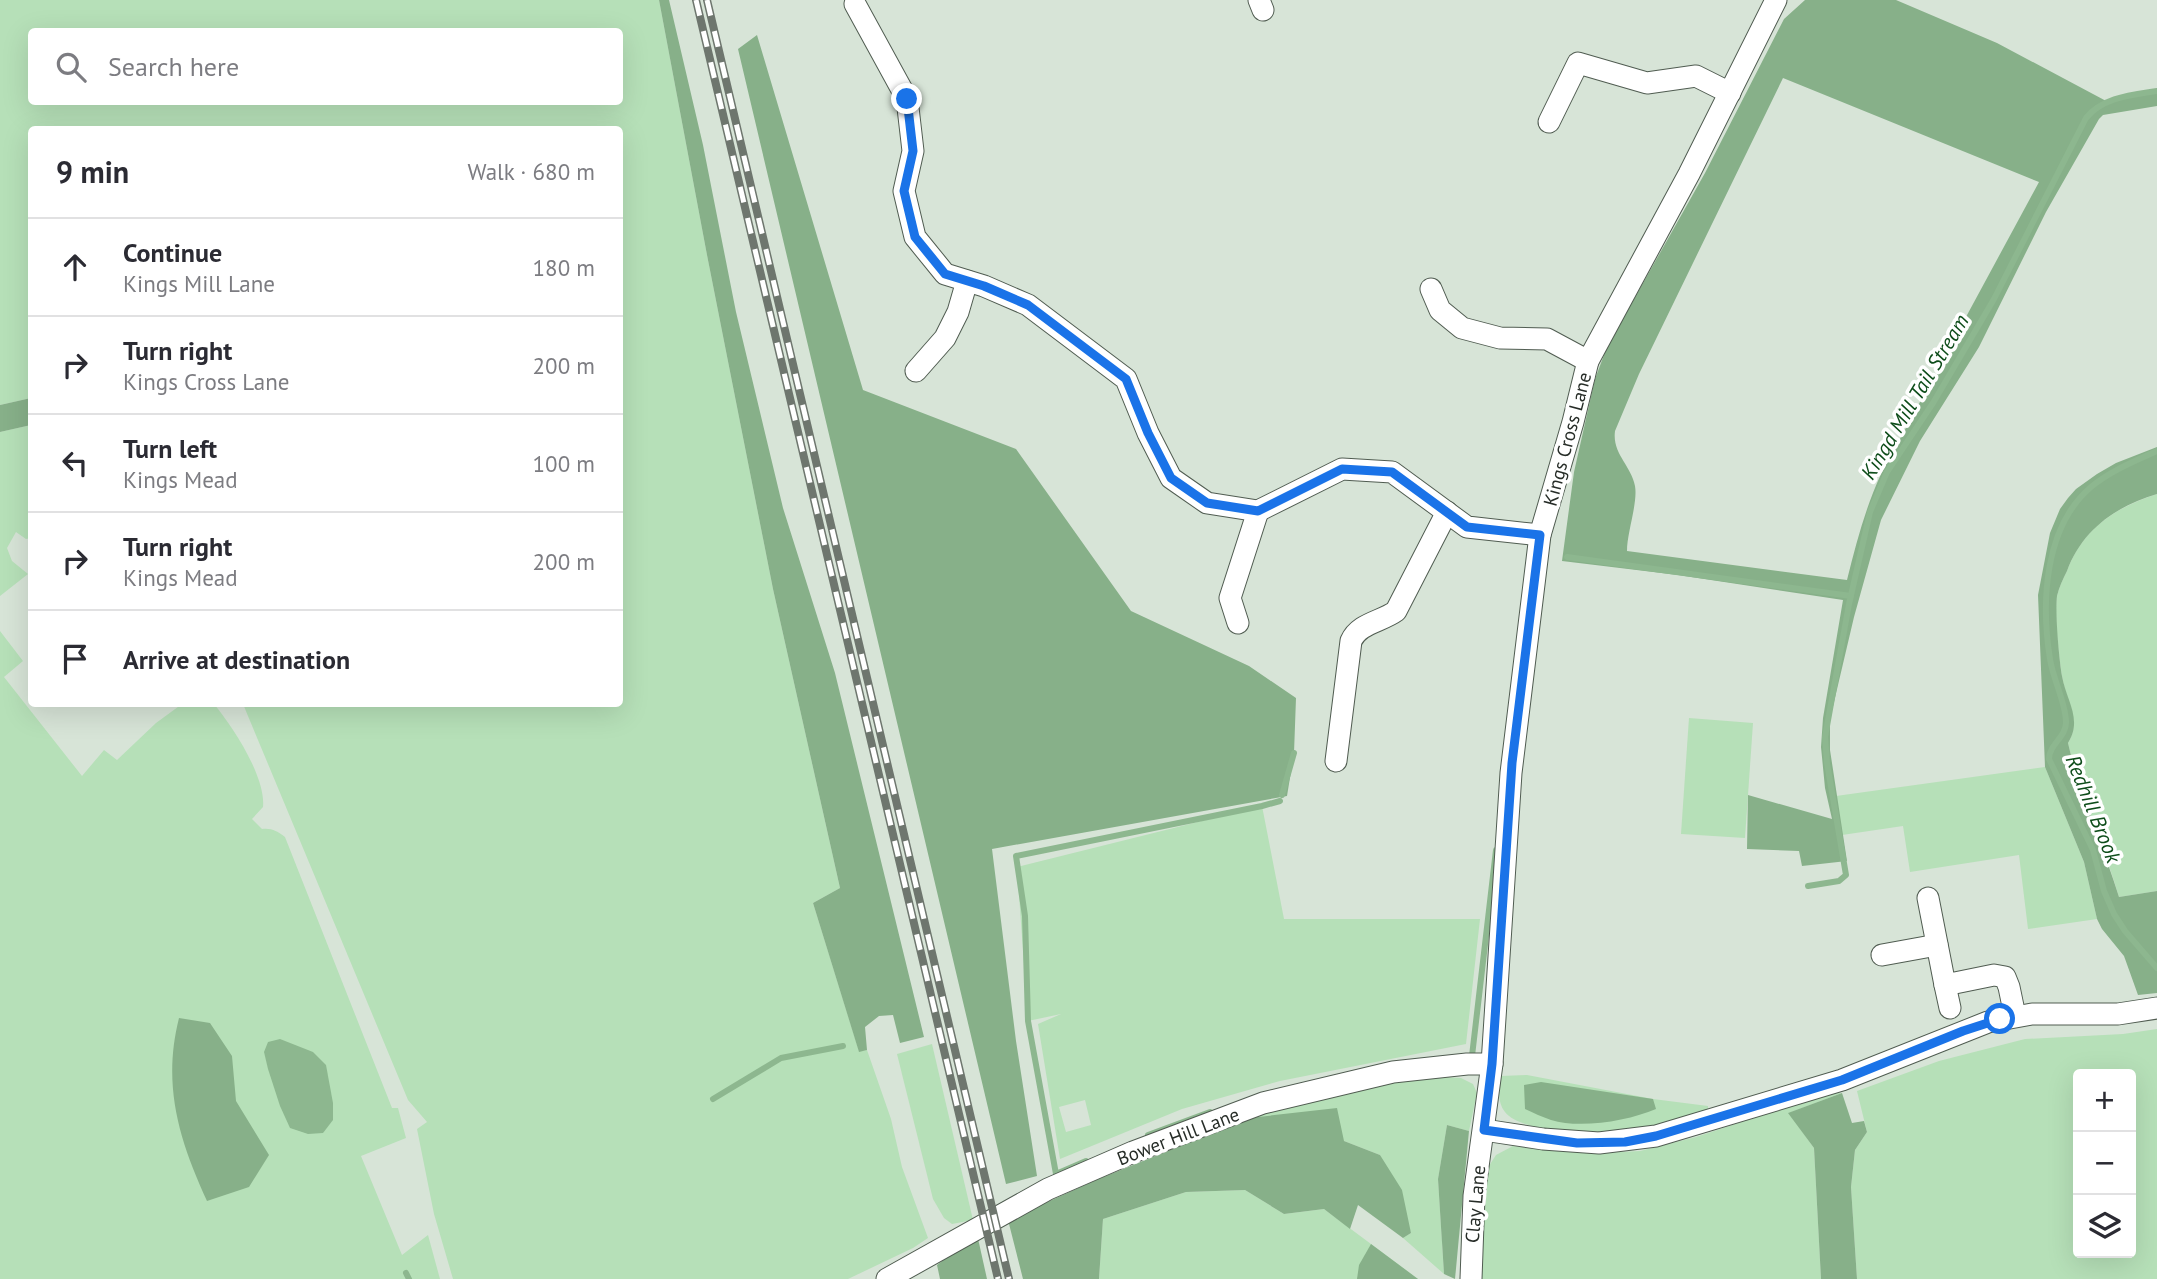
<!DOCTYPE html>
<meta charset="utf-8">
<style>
body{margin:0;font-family:"PT Sans",sans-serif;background:#f2f2f3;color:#2b2b33}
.controls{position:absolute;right:21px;bottom:21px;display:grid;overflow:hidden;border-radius:7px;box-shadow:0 7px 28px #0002}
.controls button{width:63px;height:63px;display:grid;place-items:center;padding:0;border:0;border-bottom:2px solid #e1e1e2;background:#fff;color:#2b2b33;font:35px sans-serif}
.stop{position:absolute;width:21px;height:21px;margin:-16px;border:5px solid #1a73e8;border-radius:50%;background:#fff}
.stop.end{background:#1a73e8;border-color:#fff;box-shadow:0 2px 7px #0008}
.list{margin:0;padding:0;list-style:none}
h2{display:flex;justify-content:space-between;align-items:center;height:91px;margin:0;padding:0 28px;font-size:30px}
h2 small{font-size:23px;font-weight:400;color:#7c7c81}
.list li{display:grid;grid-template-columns:46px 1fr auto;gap:21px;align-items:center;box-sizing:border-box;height:98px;padding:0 28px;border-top:2px solid #e1e1e2}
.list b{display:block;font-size:26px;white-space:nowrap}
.list p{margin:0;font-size:23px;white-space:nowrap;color:#7c7c81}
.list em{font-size:23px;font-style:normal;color:#7c7c81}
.icon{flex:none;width:38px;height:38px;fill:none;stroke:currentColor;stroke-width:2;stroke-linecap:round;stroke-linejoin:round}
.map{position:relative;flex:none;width:2157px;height:1279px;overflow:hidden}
.search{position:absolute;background:#fff;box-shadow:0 7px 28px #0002;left:28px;top:28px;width:595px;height:77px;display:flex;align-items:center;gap:18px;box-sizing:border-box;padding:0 24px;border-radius:7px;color:#7c7c81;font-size:26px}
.panel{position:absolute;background:#fff;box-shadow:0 7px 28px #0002;left:28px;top:126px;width:595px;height:581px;border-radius:7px}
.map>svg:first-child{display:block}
</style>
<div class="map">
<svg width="2157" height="1279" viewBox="0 0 2157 1279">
<rect width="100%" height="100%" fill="#d7e4d7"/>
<!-- green -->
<g fill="#b6e0b8" fill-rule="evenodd">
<path d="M 0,0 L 659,0 L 707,255 L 773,589 L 840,888 L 813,903 L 859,1051 L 867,1050 L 891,1119 L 902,1167 L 928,1238 L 913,1248 L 848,1279 L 453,1279 L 434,1214 L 417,1129 L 427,1122 L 408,1100 L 243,704 L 620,704 L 620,130 L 32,130 L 31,398 L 0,405 ZM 32,32 L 620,32 L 620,102 L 32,102 Z"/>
<polygon points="31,425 31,538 26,539 16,532 7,548 12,561 28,574 0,596 0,432"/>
<path d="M 2157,494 L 2157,891 L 2119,897 C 2104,845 2080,796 2068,743 C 2082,721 2065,699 2062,676 C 2059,656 2054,615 2057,596 C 2059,587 2063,579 2067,571 C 2083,528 2115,508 2157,494 Z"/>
<path d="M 0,631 L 23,661 L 4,677 L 82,776 L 104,750 L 117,760 L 156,723 L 182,704 L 214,704 C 233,727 266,777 263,807 L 252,819 L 262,829 C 272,828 277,831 285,837 L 392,1108 L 398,1108 L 406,1138 L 361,1156 L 402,1255 L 428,1235 L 440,1279 L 0,1279 Z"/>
<polygon points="1689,718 1753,723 1745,838 1681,834"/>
<polygon points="2045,767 2084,862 2097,919 2028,929 2019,855 1910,872 1903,826 1842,835 1836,796"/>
<path d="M 1262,806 L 1284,919 L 1480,919 L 1466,1044 L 1280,1081 L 1182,1109 L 1060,1159 L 1038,1024 L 1061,1014 L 1028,1021 L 1017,867 ZM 1085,1100 L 1091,1125 L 1066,1132 L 1059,1107 Z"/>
<path d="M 2157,1029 L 2157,1279 L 1857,1279 L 1851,1187 L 1855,1150 L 1867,1132 L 1857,1091 L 1939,1061 L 2025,1039 L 2123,1034 ZM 2078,1074 L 2131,1074 L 2131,1253 L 2078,1253 Z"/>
<polygon points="932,1044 973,1220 952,1224 944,1218 933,1199 897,1054"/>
<path d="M 1527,1075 L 1653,1099 L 1708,1106 L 1708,1111 C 1691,1116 1674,1124 1656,1127 C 1625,1134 1526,1138 1505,1112 C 1497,1102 1499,1088 1501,1076 Z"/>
<polygon points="1443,1077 1461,1078 1473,1084 1477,1093 1469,1131 1447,1125 1438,1179 1444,1274 1403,1238 1411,1233 1380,1155 1344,1141 1249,1118 1264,1109 1394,1080"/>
<polygon points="1832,1092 1842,1093 1789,1113 1814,1148 1821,1279 1481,1279 1485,1172 1496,1155 1513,1146 1566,1152 1600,1153 1640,1151 1696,1137"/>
<polygon points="1245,1190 1284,1214 1324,1209 1418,1279 1099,1279 1103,1219 1186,1192"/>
</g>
<!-- forest -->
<g fill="#87b089" fill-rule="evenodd">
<polygon points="659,0 669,0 703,145 736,312 783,508 835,673 924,1037 900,1043 893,1015 879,1016 865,1027 867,1050 859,1052 813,903 840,888 773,589 707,255"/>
<path d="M 1805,0 L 1896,0 L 1997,43 L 2108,102 L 2118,98 L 2157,91 L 2157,106 L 2103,115 L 2099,119 L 2046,212 L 1979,347 L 1920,441 L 1881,520 L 1854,617 L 1830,719 L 1830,750 L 1847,861 L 1802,866 L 1799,851 L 1747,849 L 1748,795 L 1832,819 L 1825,788 L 1821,747 L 1823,718 L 1843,600 L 1678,575 L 1562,561 L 1574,472 L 1595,379 L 1607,347 L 1705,173 L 1784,19 ZM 1783,78 L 2039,182 L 1881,474 C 1865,509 1856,544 1847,580 L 1627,551 C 1627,532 1638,503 1635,486 C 1631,465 1612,454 1615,431 L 1639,374 Z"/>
<polygon points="757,35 863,390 1016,449 1131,611 1249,666 1296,698 1294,753 1287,796 992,849 1016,1041 1037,1176 1006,1184 738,49"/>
<polygon points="31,398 31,425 0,432 0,405"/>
<path d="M 2157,447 L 2157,494 C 2116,506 2082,530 2067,571 C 2063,579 2059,587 2057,596 C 2055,614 2059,658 2062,676 C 2066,700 2083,719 2068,743 C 2080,796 2103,845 2119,897 L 2157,891 L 2157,993 L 2138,995 L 2124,956 L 2102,929 L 2097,919 L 2084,862 L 2045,767 L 2038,595 L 2050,533 L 2060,509 L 2068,498 L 2076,489 L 2097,474 L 2116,463 Z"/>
<path d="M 179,1018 L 210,1023 L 232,1056 L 236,1101 L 269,1155 L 249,1187 L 207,1201 C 179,1140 162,1085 179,1018 Z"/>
<path d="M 1541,1082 L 1653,1099 L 1656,1109 C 1628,1121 1580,1129 1551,1120 C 1542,1117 1534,1113 1525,1109 L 1524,1085 Z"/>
<polygon points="1842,1093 1852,1123 1864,1121 1867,1132 1855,1150 1851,1187 1857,1279 1821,1279 1814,1148 1788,1113"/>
<polygon points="1337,1108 1344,1141 1380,1155 1402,1190 1411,1233 1403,1238 1358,1205 1350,1229 1324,1209 1284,1214 1245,1190 1186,1192 1103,1219 1099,1279 1023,1279 1008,1220 1096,1180 1249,1118"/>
<polygon points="1447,1125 1469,1131 1455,1279 1444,1274 1438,1179"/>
<polygon points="977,1234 987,1279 940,1279 937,1265"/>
<polygon points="1371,1244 1418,1279 1357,1279 1359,1265"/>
</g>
<!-- water -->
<polygon fill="#8db78f" points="280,1039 313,1052 326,1065 333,1103 333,1120 323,1133 308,1134 290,1128 280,1106 268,1069 264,1052 268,1042"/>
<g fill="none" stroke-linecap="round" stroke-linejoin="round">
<!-- stream -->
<g stroke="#8db78f" stroke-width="6">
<path d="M 2157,451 C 2135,461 2110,471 2091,487 C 2044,527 2041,603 2050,659 C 2053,679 2065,701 2066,721 C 2067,737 2049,744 2049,759 L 2093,850 L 2104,891 L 2114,914 L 2125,931 L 2157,968"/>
<polyline points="1567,557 1851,596"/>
<polyline points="1282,795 1294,753"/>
<path d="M 1808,886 L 1839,881 L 1846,875 L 1827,763 L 1825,737 L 1849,604 L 1870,512 L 1887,472 L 1933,403 L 1994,299 L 2086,118 C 2103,97 2132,95 2157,91"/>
<polyline points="1466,1056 1472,1056 1496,850"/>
<polyline points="713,1099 781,1058 843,1046"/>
<polyline points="1148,1135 1210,1112"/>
<polyline points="1086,1161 1056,1174 1028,1021 1025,916 1016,856 1262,806 1280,801"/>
<polyline points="406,1273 409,1279"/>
</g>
<!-- minor casing -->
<g stroke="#505c51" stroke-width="23">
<g id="minor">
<polyline points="1259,0 1263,10"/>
<polyline points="855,4 907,99 913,151 904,191 915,237 945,274 984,286 1028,305 1126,379 1148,433 1171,478 1207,503 1258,511 1342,469 1392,472 1467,527 1540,535"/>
<polyline points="1549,122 1578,63 1647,83 1696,76 1730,93"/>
<polyline points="1431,289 1440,310 1462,328 1500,338 1547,339 1588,361"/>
<polyline points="916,371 945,338 958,312 967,281"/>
<polyline points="1238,623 1230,598 1258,511"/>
<path d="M 1336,761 L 1351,641 C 1359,623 1381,622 1396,611 L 1447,512"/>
<polyline points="1928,898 1945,985 1994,975 2005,977 2009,987 2015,1016"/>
<polyline points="1882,955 1937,945"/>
<polyline points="1945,985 1950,1008"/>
<polyline points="1484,1130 1543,1139 1599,1143 1656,1136 1842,1080 1988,1022 2032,1014 2118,1014 2157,1008"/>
<polyline points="887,1279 1048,1189 1133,1152 1263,1103 1393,1072 1467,1064 1492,1064"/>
<polyline points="1471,1279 1474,1196 1492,1064 1511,773 1540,535 1573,422 1588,361 1689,174 1776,0"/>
</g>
</g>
<!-- minor -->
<use href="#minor" stroke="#fff" stroke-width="21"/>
<!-- rail casing -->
<g stroke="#6e766e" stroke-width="8">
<g id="rail">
<polyline points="696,0 998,1279"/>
<polyline points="707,0 1009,1279"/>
</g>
</g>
<!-- rail -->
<use href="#rail" stroke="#fff" stroke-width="5" stroke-dasharray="16" stroke-linecap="butt"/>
</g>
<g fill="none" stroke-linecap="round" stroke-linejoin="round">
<!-- route -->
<polyline stroke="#1a73e8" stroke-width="9" points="907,99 913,151 904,191 915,237 945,274 984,286 1028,305 1126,379 1148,433 1171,478 1207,503 1258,511 1342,469 1392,472 1467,527 1540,535 1512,763 1492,1064 1484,1130 1577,1143 1625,1142 1656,1136 1842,1080 1963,1031 2000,1019"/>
</g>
<g text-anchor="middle" stroke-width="7" stroke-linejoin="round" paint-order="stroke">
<!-- street labels -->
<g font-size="19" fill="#272d28" stroke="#fff">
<text transform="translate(1567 439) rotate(-75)" y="7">Kings Cross Lane</text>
<text transform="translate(1178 1136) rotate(-21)" y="7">Bower Hill Lane</text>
<text transform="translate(1475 1204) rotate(-85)" y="7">Clay Lane</text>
</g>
<!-- water labels -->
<g font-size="21" font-style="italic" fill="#0e4d1a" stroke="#fff">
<text transform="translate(1915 397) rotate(-59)" y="7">Kingd Mill Tail Stream</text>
<text transform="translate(2093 809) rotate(68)" y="7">Redhill Brook</text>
</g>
</g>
</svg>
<div class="controls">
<button>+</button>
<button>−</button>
<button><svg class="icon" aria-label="layers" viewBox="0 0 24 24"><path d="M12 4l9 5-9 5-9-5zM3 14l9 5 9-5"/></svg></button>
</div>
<div class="stop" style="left:2000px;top:1019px"></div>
<div class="stop end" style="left:907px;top:99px"></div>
<div class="search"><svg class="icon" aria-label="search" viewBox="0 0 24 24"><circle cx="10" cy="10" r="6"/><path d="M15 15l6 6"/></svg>Search here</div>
<section class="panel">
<h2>9 min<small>Walk · 680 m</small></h2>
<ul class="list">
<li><svg class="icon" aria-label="ahead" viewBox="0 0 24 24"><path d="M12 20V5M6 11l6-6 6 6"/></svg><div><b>Continue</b><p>Kings Mill Lane</p></div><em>180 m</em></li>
<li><svg class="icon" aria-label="right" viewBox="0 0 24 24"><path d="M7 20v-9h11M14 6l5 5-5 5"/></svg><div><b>Turn right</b><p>Kings Cross Lane</p></div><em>200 m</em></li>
<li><svg class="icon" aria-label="left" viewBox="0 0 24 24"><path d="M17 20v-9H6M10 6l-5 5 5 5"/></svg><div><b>Turn left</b><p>Kings Mead</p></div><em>100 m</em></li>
<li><svg class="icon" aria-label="right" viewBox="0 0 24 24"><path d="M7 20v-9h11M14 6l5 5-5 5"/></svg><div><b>Turn right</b><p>Kings Mead</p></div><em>200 m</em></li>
<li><svg class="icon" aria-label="arrive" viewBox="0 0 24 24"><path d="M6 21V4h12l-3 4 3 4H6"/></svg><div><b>Arrive at destination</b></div></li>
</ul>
</section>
</div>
